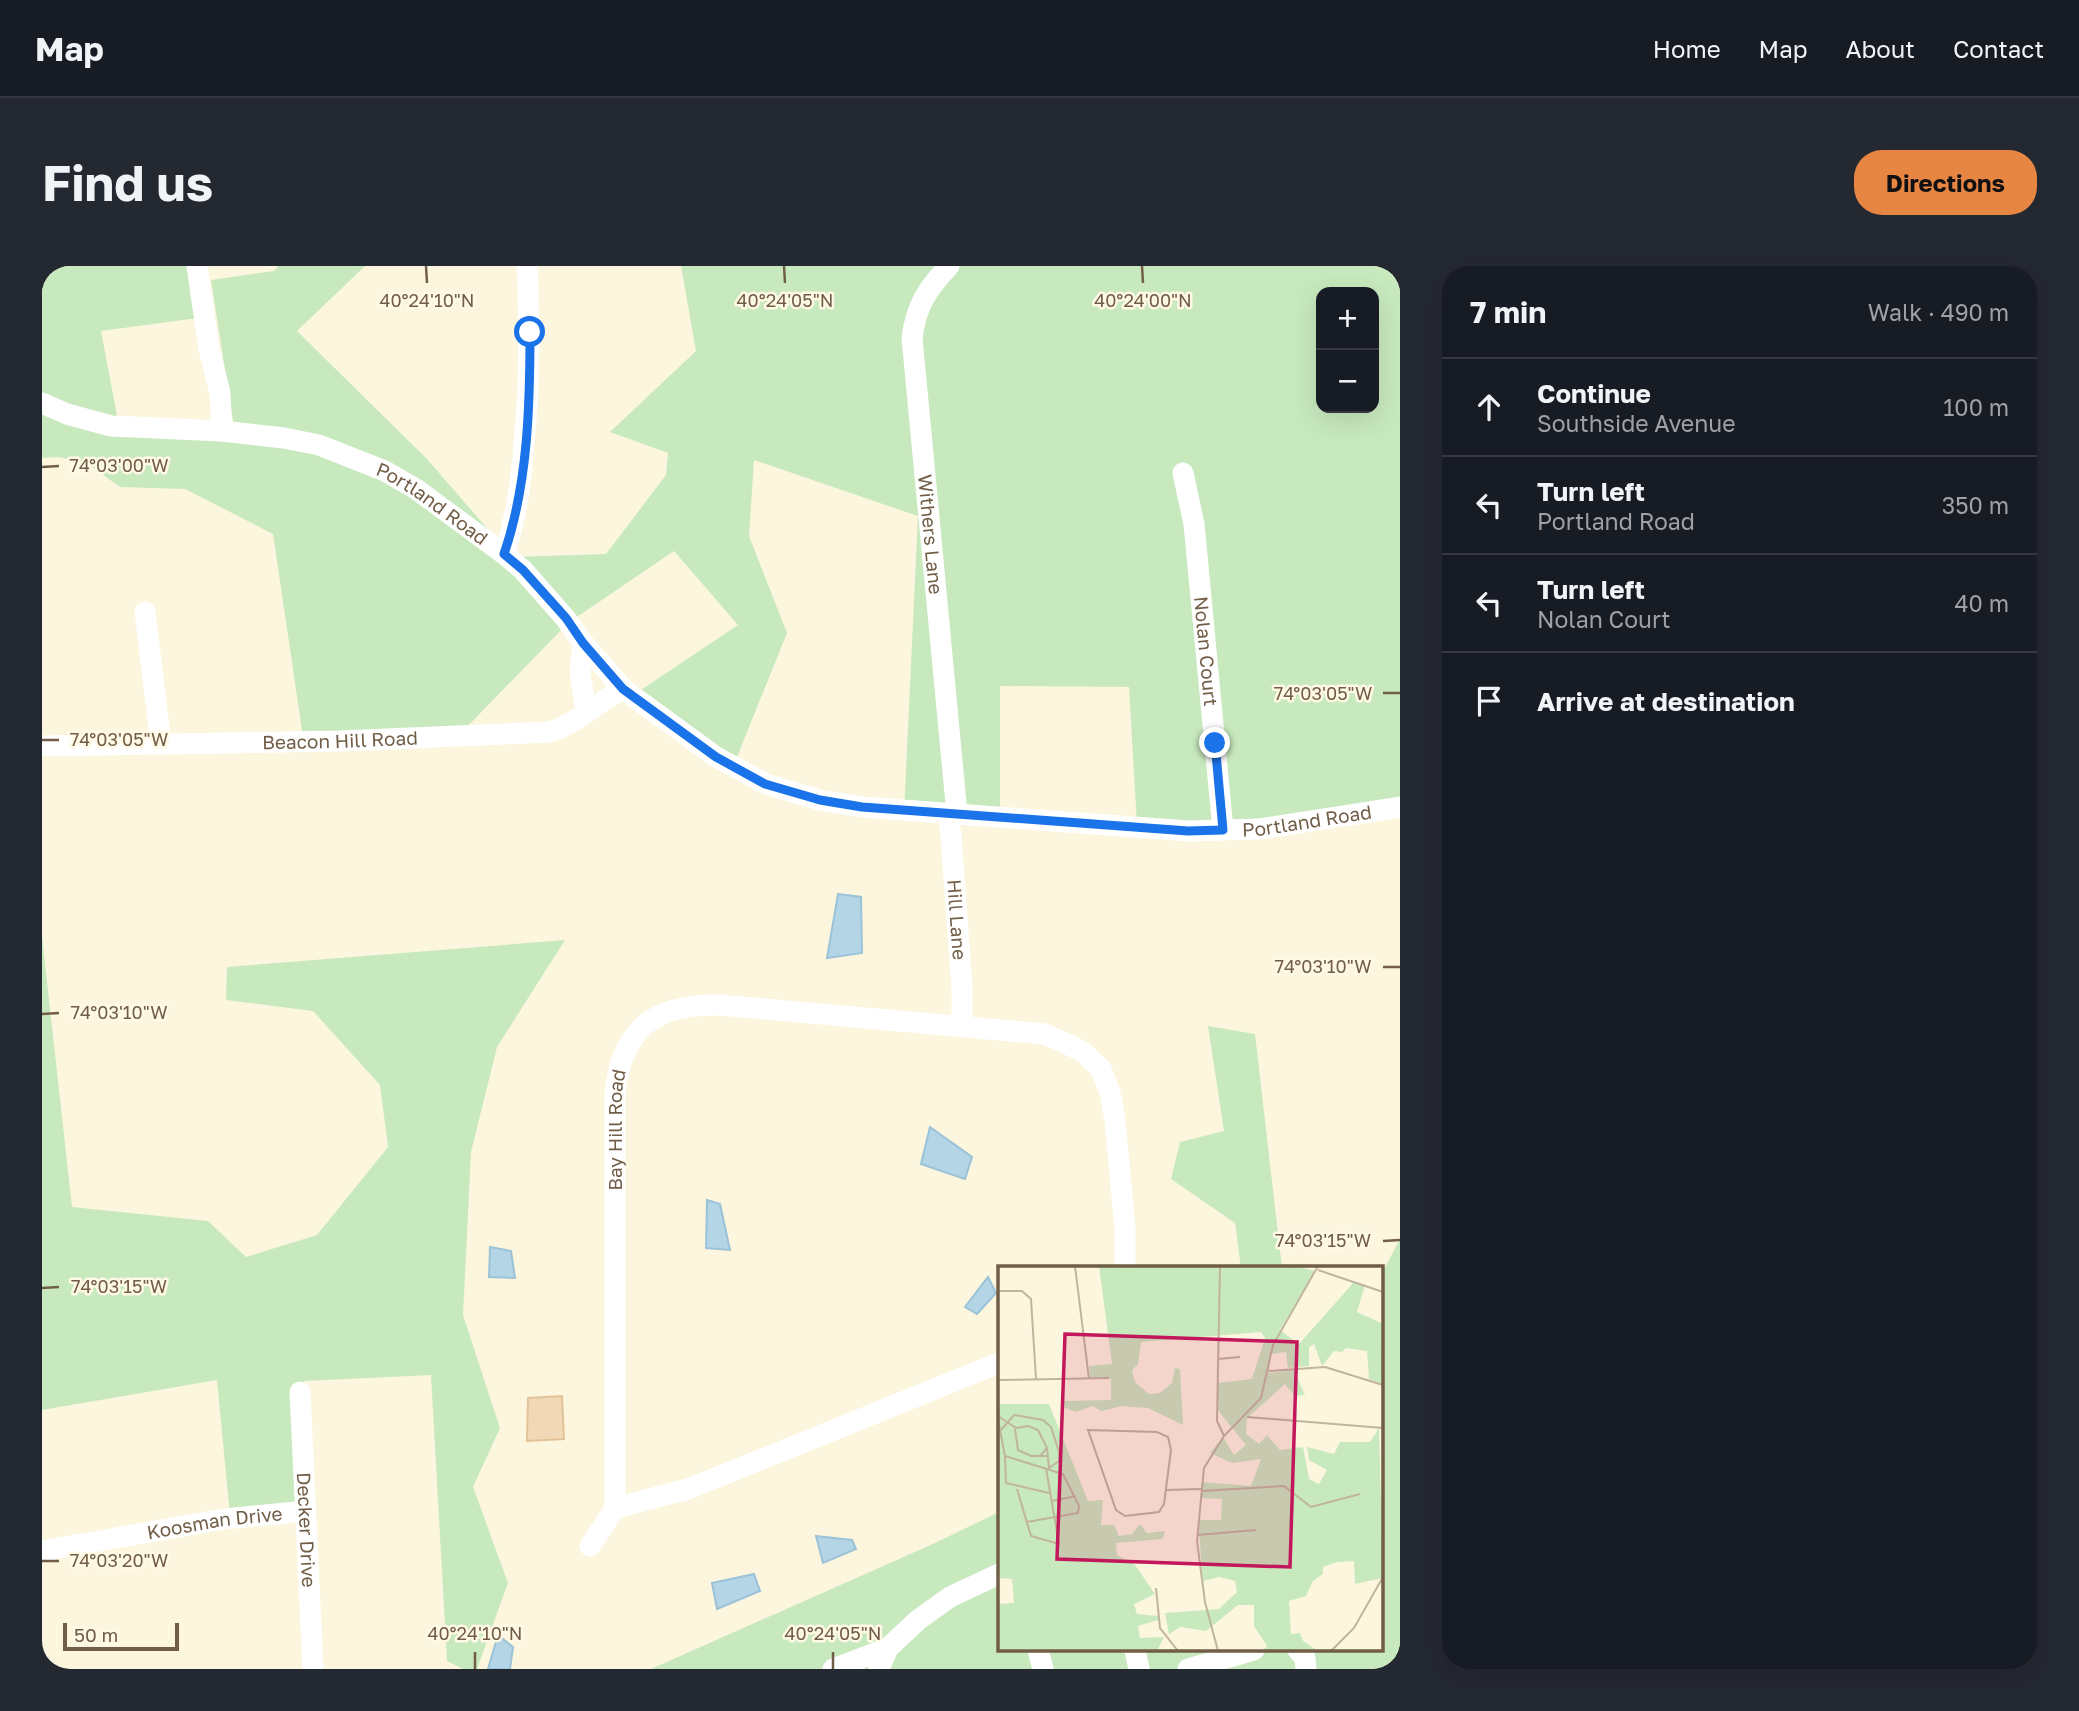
<!DOCTYPE html>
<meta charset="utf-8">
<style>
body{margin:0;font-family:"Golos Text",sans-serif;background:#242831;color:#f1f3f6}
.controls{position:absolute;right:21px;top:21px;display:grid;overflow:hidden;border-radius:14px;box-shadow:0 7px 28px #0002}
.controls button{width:63px;height:63px;display:grid;place-items:center;padding:0;border:0;border-bottom:2px solid #363941;background:#171b24;color:#f1f3f6;font:35px sans-serif}
.scale{position:absolute;left:21px;bottom:18px;width:116px;box-sizing:border-box;padding-left:7px;border:4px solid #725e47;border-top:0;font-size:19px;line-height:24px;white-space:nowrap;color:#725e47;-webkit-text-stroke:5px #fff9e5;paint-order:stroke}
.stop{position:absolute;width:21px;height:21px;margin:-16px;border:5px solid #1a73e8;border-radius:50%;background:#fff}
.stop.end{background:#1a73e8;border-color:#fff;box-shadow:0 2px 7px #0008}
.list{margin:0;padding:0;list-style:none}
h2{display:flex;justify-content:space-between;align-items:center;height:91px;margin:0;padding:0 28px;font-size:30px}
h2 small{font-size:23px;font-weight:400;color:#9ea1a6}
.list li{display:grid;grid-template-columns:46px 1fr auto;gap:21px;align-items:center;box-sizing:border-box;height:98px;padding:0 28px;border-top:2px solid #363941}
.list b{display:block;font-size:26px;white-space:nowrap}
.list p{margin:0;font-size:23px;white-space:nowrap;color:#9ea1a6}
.list em{font-size:23px;font-style:normal;color:#9ea1a6}
.icon{flex:none;width:38px;height:38px;fill:none;stroke:currentColor;stroke-width:2;stroke-linecap:round;stroke-linejoin:round}
.map{position:relative;flex:none;width:1358px;height:1403px;overflow:hidden;border-radius:28px}
header{display:flex;align-items:center;gap:42px;box-sizing:border-box;height:98px;padding:0 35px;background:#171b24;border-bottom:2px solid #363941}
header strong{font-size:33px}
nav{display:flex;gap:38px;margin-inline-start:auto;font-size:24px}
.intro{display:flex;align-items:center;justify-content:space-between;box-sizing:border-box;height:168px;padding:0 42px}
h1{margin:0;font-size:49px}
.button{padding:18px 32px;border-radius:28px;background:#e78543;color:#111;font-size:24px;font-weight:700}
main{display:flex;gap:42px;padding:0 42px}
aside{flex:1;background:#171b24;border-radius:28px;box-shadow:0 7px 28px #0002}
.map>svg:first-child{display:block}
</style>
<header>
<strong>Map</strong>
<nav><a>Home</a><a>Map</a><a>About</a><a>Contact</a></nav>
</header>
<div class="intro"><h1>Find us</h1><a class="button">Directions</a></div>
<main>
<div class="map">
<svg width="1358" height="1403" viewBox="0 0 1358 1403">
<rect width="100%" height="100%" fill="#fcf6df"/>
<!-- green -->
<g fill="#c8e9be" fill-rule="evenodd">
<path d="M 5,0 L 151,0 L 156,52 L 59,65 L 77,160 L 193,168 L 169,14 L 232,5 L 236,0 L 323,0 L 255,65 L 385,193 L 470,291 L 564,288 L 624,209 L 626,187 L 568,166 L 654,85 L 639,0 L 1358,0 L 1358,539 L 1201,567 L 1095,559 L 1087,421 L 958,420 L 958,554 L 862,547 L 876,250 L 712,194 L 707,270 L 745,367 L 689,506 L 590,430 L 696,359 L 632,285 L 526,357 L 417,469 L 261,471 L 231,268 L 143,223 L 78,221 L 50,201 L 35,195 L 16,191 L 0,192 L 0,8 ZM 1279,26 L 1332,26 L 1332,142 L 1279,142 Z"/>
<polygon points="0,670 30,941 166,955 204,991 275,969 346,881 338,819 271,745 184,734 185,701 523,674 455,781 429,886 421,1049 458,1162 431,1221 466,1317 435,1403 421,1403 405,1395 389,1109 262,1115 256,1240 188,1250 175,1114 0,1144"/>
<polygon points="1166,760 1213,768 1240,1002 1199,1002 1193,957 1129,913 1138,876 1182,865"/>
<polygon points="1358,973 1358,1403 609,1403 893,1277 957,1246 957,1384 1339,1384 1339,1009"/>
</g>
<!-- water -->
<g fill="#b4d5e5" stroke="#9bc2d7" stroke-width="2">
<polygon points="796,628 819,631 820,687 785,692"/>
<polygon points="888,861 930,891 923,913 879,898"/>
<polygon points="665,934 678,938 688,984 664,982"/>
<polygon points="448,981 469,985 473,1012 447,1011"/>
<polygon points="946,1011 954,1027 935,1048 923,1041"/>
<polygon points="774,1270 810,1274 814,1283 781,1297"/>
<polygon points="712,1308 718,1325 675,1343 670,1317"/>
<polygon points="456,1369 471,1381 468,1403 446,1403"/>
</g>
<!-- building -->
<polygon fill="#f1d9b7" stroke="#e4c297" stroke-width="2" points="520,1130 522,1173 485,1175 486,1132"/>
<g fill="none" stroke-linecap="round" stroke-linejoin="round">
<!-- minor -->
<g stroke="#fff" stroke-width="21">
<polyline points="155,0 167,83 178,127 180,165"/>
<path id="s1" d="M 907,0 C 885,23 874,40 870,72 L 915,548"/>
<path id="s2" d="M 0,137 L 25,148 L 69,160 L 180,165 L 242,172 L 277,179 L 343,205 L 374,223 L 462,288 L 481,304 L 524,353 L 541,377 L 581,423 L 674,491 L 724,518 L 778,534 L 820,541 L 1146,565 L 1217,563 L 1358,541"/>
<path id="s3" d="M 1141,207 L 1152,258 L 1181,564"/>
<path d="M 462,288 C 475,250 479,216 482,177 C 488,118 488,60 485,0"/>
<polyline points="103,346 119,478"/>
<polyline points="541,377 538,406 544,445"/>
<path id="s4" d="M 0,480 L 297,475 L 507,466 C 532,460 556,435 581,423"/>
<path id="s5" d="M 906,547 L 909,570 L 920,722 L 920,759"/>
<path id="s6" d="M 258,1126 L 271,1403"/>
<path id="s7" d="M 573,1242 L 573,827 C 580,762 613,738 678,739 L 1003,768 L 1040,785 L 1059,803 L 1068,826 L 1073,855 L 1083,962 L 1083,1002"/>
<polyline points="573,1242 646,1223 957,1097"/>
<polyline points="548,1280 573,1242"/>
<path id="s8" d="M 0,1285 L 182,1253 L 264,1245"/>
<polyline points="996,1384 1001,1403"/>
<polyline points="1093,1384 1097,1403"/>
<polyline points="1256,1384 1263,1392 1264,1403"/>
<polyline points="791,1403 846,1382"/>
<polyline points="837,1403 846,1382 876,1354 908,1331 957,1308"/>
<polyline points="1146,1403 1212,1384"/>
</g>
</g>
<g fill="none" stroke-linecap="round" stroke-linejoin="round">
<!-- route -->
<path stroke="#1a73e8" stroke-width="9" d="M 488,66 C 488,139 486,218 462,288 L 481,304 L 524,352 L 541,377 L 581,423 L 674,491 L 723,518 L 778,534 L 820,541 L 1146,565 L 1181,564 L 1173,477"/>
</g>
<!-- ticks -->
<path fill="none" stroke="#725e47" stroke-width="2.5" d="M 384,0 L 385,17M 742,0 L 743,17M 1100,0 L 1101,17M 0,201 L 17,200M 1341,427 L 1358,427M 0,474 L 17,474M 1341,701 L 1358,701M 0,748 L 17,747M 1341,975 L 1358,974M 0,1022 L 17,1021M 0,1295 L 17,1295M 433,1386 L 433,1403M 791,1386 L 791,1403"/>
<g text-anchor="middle" stroke-width="5" stroke-linejoin="round" paint-order="stroke">
<!-- street labels -->
<g font-size="19" fill="#725e47" stroke="#fff9e5">
<text dy="7" stroke="none"><textPath href="#s2" startOffset="410">Portland Road</textPath></text>
<text dy="7" stroke="none"><textPath href="#s1" startOffset="280">Withers Lane</textPath></text>
<text dy="7" stroke="none"><textPath href="#s3" startOffset="180">Nolan Court</textPath></text>
<text dy="7" stroke="none"><textPath href="#s4" startOffset="298">Beacon Hill Road</textPath></text>
<text dy="7" stroke="none"><textPath href="#s2" startOffset="1396">Portland Road</textPath></text>
<text dy="7" stroke="none"><textPath href="#s5" startOffset="107">Hill Lane</textPath></text>
<text dy="7" stroke="none"><textPath href="#s7" startOffset="378">Bay Hill Road</textPath></text>
<text dy="7" stroke="none"><textPath href="#s8" startOffset="175">Koosman Drive</textPath></text>
<text dy="7" stroke="none"><textPath href="#s6" startOffset="138">Decker Drive</textPath></text>
</g>
</g>
<!-- overview -->
<g transform="translate(956 1000)">
<rect width="385" height="385" fill="#fcf6df"/>
<path d="M 101,0 L 297,0 L 317,5 L 282,64 L 301,78 L 356,16 L 367,19 L 359,46 L 383,57 L 385,118 L 371,113 L 369,85 L 348,82 L 344,86 L 336,85 L 324,100 L 316,78 L 311,81 L 311,100 L 290,102 L 288,86 L 273,88 L 271,107 L 296,104 L 307,129 L 297,130 L 287,118 L 249,152 L 248,168 L 261,178 L 269,169 L 282,184 L 305,181 L 311,213 L 321,218 L 329,204 L 311,194 L 309,181 L 336,188 L 342,176 L 372,176 L 381,162 L 385,312 L 357,318 L 356,295 L 339,296 L 325,301 L 325,308 L 315,315 L 308,330 L 291,335 L 293,368 L 302,367 L 305,375 L 320,385 L 265,385 L 269,380 L 256,360 L 256,339 L 240,339 L 208,365 L 182,361 L 171,368 L 167,347 L 221,343 L 239,326 L 237,315 L 221,311 L 205,315 L 200,254 L 223,254 L 224,233 L 202,232 L 204,216 L 253,220 L 263,193 L 234,197 L 212,187 L 225,171 L 236,189 L 248,179 L 219,143 L 220,117 L 254,113 L 267,72 L 263,66 L 143,76 L 140,98 L 134,104 L 137,116 L 151,128 L 162,127 L 174,117 L 177,102 L 182,103 L 185,159 L 150,142 L 123,140 L 104,145 L 94,140 L 78,146 L 63,140 L 66,135 L 113,134 L 113,113 L 92,111 L 91,100 L 114,98 ZM 0,138 L 51,138 L 90,235 L 105,234 L 103,259 L 116,259 L 121,270 L 134,268 L 142,258 L 149,267 L 167,265 L 165,273 L 118,277 L 119,289 L 137,299 L 157,328 L 136,338 L 139,348 L 160,350 L 160,354 L 140,360 L 142,372 L 166,371 L 159,385 L 0,385 L 0,338 L 16,337 L 14,313 L 0,312 Z" fill="#c8e9be"/>
<path fill="none" stroke="#c1b49d" stroke-width="2" d="M 77,0 L 91,113M 222,0 L 219,155 L 226,170M 320,4 L 385,26M 0,25 L 24,25 L 33,33 L 38,113M 220,93 L 242,91M 271,105 L 327,101 L 385,119M 0,114 L 111,112M 0,150 L 18,162 L 30,160 L 40,164 L 49,182 L 42,190M 249,151 L 385,162M 0,154 L 7,190 L 65,208 L 81,240 L 80,247 L 29,256M 17,163 L 20,184 L 33,190 L 50,190M 3,164 L 16,149 L 45,154 L 53,161 L 61,186 L 61,195 L 51,202 L 49,182M 90,164 L 159,166 L 170,171 L 173,184 L 166,238 L 161,246 L 127,250 L 118,244 ZM 7,190 L 8,217 L 51,227M 19,223 L 33,270 L 61,278 L 48,202M 168,224 L 203,223M 203,225 L 286,220 L 313,241 L 362,228M 54,235 L 78,230M 199,269 L 258,264M 158,322 L 162,362 L 180,385M 220,385 L 207,336 L 199,275 L 206,202 L 226,170 L 263,132 L 275,79 L 320,0M 333,385 L 356,362 L 385,311"/>
<path fill="#c2185b" fill-opacity="0.15" stroke="#c2185b" stroke-width="3.5" d="M 67,68 L 299,76 L 292,301 L 59,293 Z"/>
<rect width="385" height="385" fill="none" stroke="#725e47" stroke-width="3.5"/>
</g>
<g font-size="18" text-anchor="middle" fill="#725e47" stroke="#fff9e5" stroke-width="5" stroke-linejoin="round" paint-order="stroke">
<text x="385" y="41">40°24'10"N</text>
<text x="743" y="41">40°24'05"N</text>
<text x="1101" y="41">40°24'00"N</text>
<text x="77" y="206">74°03'00"W</text>
<text x="1281" y="434">74°03'05"W</text>
<text x="77" y="480">74°03'05"W</text>
<text x="1281" y="707">74°03'10"W</text>
<text x="77" y="753">74°03'10"W</text>
<text x="1281" y="981">74°03'15"W</text>
<text x="77" y="1027">74°03'15"W</text>
<text x="77" y="1301">74°03'20"W</text>
<text x="433" y="1374">40°24'10"N</text>
<text x="791" y="1374">40°24'05"N</text>
</g>
</svg>
<div class="controls">
<button>+</button>
<button>−</button>
</div>
<div class="scale">50 m</div>
<div class="stop" style="left:488px;top:66px"></div>
<div class="stop end" style="left:1173px;top:477px"></div>
</div>
<aside>
<h2>7 min<small>Walk · 490 m</small></h2>
<ul class="list">
<li><svg class="icon" aria-label="ahead" viewBox="0 0 24 24"><path d="M12 20V5M6 11l6-6 6 6"/></svg><div><b>Continue</b><p>Southside Avenue</p></div><em>100 m</em></li>
<li><svg class="icon" aria-label="left" viewBox="0 0 24 24"><path d="M17 20v-9H6M10 6l-5 5 5 5"/></svg><div><b>Turn left</b><p>Portland Road</p></div><em>350 m</em></li>
<li><svg class="icon" aria-label="left" viewBox="0 0 24 24"><path d="M17 20v-9H6M10 6l-5 5 5 5"/></svg><div><b>Turn left</b><p>Nolan Court</p></div><em>40 m</em></li>
<li><svg class="icon" aria-label="arrive" viewBox="0 0 24 24"><path d="M6 21V4h12l-3 4 3 4H6"/></svg><div><b>Arrive at destination</b></div></li>
</ul>
</aside>
</main>
